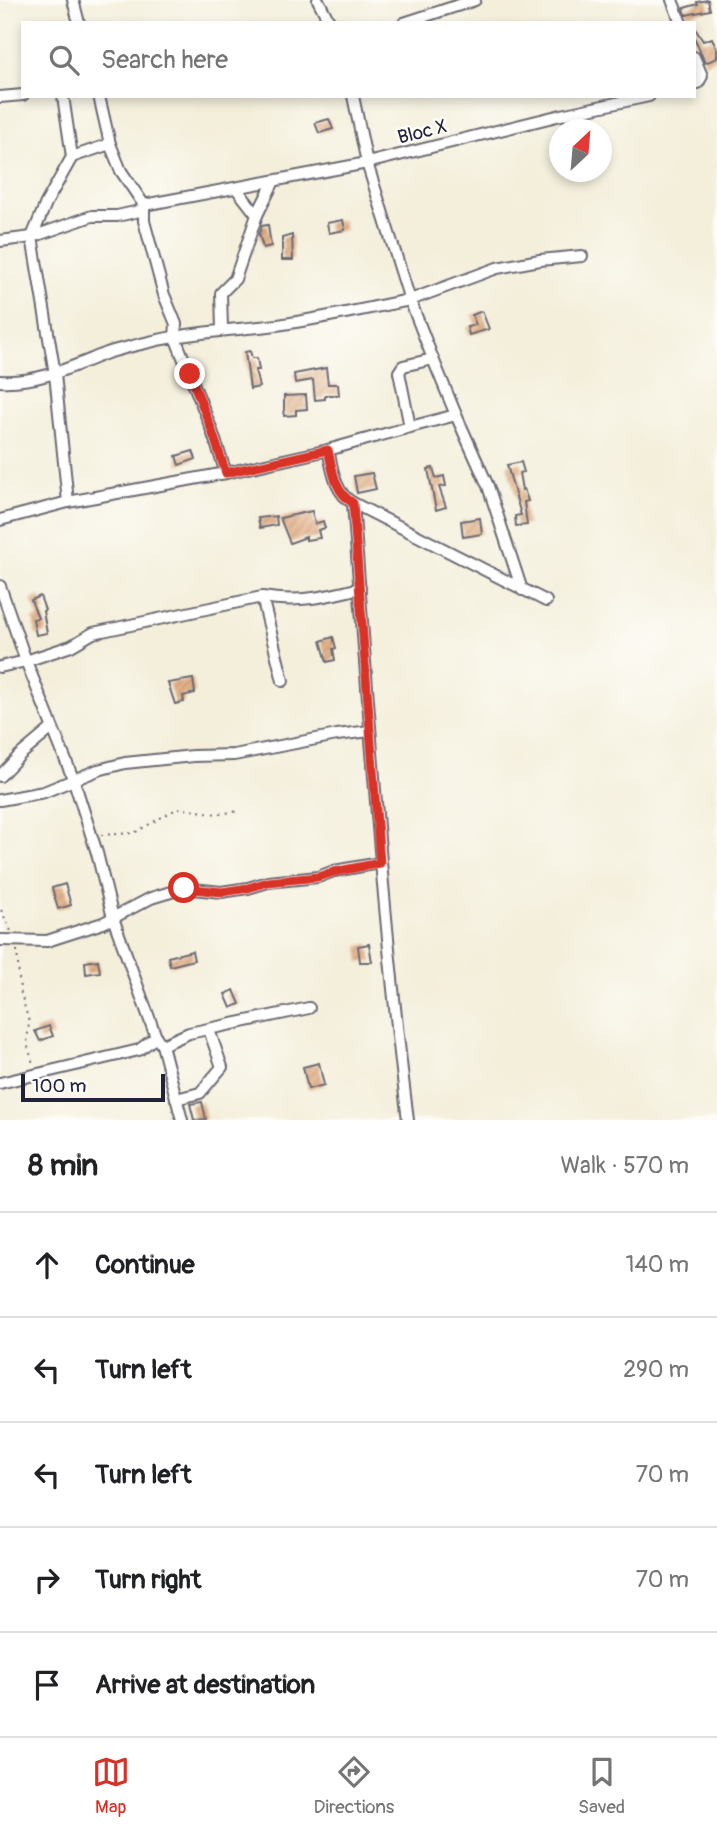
<!DOCTYPE html>
<meta charset="utf-8">
<style>
body{margin:0;font-family:Pangolin,sans-serif;background:#f6f6f6;color:#202124}
.compass{position:absolute;left:549px;top:119px;width:63px;height:63px;border-radius:50%;background:#fff;box-shadow:0 4px 10px #0003;rotate:26deg}
.scale{position:absolute;left:21px;bottom:18px;width:144px;box-sizing:border-box;padding-left:7px;border:4px solid #22223b;border-top:0;font-size:19px;line-height:24px;white-space:nowrap;color:#22223b;-webkit-text-stroke:5px #fdfcf7;paint-order:stroke}
.stop{position:absolute;width:21px;height:21px;margin:-16px;border:5px solid #d93025;border-radius:50%;background:#fff}
.stop.end{background:#d93025;border-color:#fff;box-shadow:0 2px 7px #0008}
.list{margin:0;padding:0;list-style:none}
h2{display:flex;justify-content:space-between;align-items:center;height:91px;margin:0;padding:0 28px;font-size:30px}
h2 small{font-size:23px;font-weight:400;color:#757577}
.list li{display:grid;grid-template-columns:46px 1fr auto;gap:21px;align-items:center;box-sizing:border-box;height:105px;padding:0 28px;border-top:2px solid #e0e0e0}
.list b{display:block;font-size:26px;white-space:nowrap}
.list em{font-size:23px;font-style:normal;color:#757577}
.icon{flex:none;width:38px;height:38px;fill:none;stroke:currentColor;stroke-width:2;stroke-linecap:round;stroke-linejoin:round}
.map{position:relative;flex:none;width:717px;height:1120px;overflow:hidden}
.search{position:absolute;background:#fff;box-shadow:0 4px 10px #0003;left:21px;right:21px;top:21px;height:77px;display:flex;align-items:center;gap:18px;box-sizing:border-box;padding:0 24px;border-radius:0px;color:#757577;font-size:26px}
.sheet{height:616px;background:#fff}
nav{display:flex;justify-content:space-around;align-items:center;box-sizing:border-box;height:98px;border-top:2px solid #e0e0e0;background:#fff;font-size:19px;color:#757577}
nav a{display:grid;justify-items:center;gap:4px}
nav .on{color:#d93025}
.map>svg:first-child{display:block}
</style>
<div class="map">
<svg width="717" height="1120" viewBox="0 0 717 1120">
<defs>
<pattern id="building-hatch" width="6" height="6" patternUnits="userSpaceOnUse" patternTransform="scale(1.75)"><rect width="6" height="6" fill="#e2b087"/><path d="M-1 1l2-2M0 6l6-6M5 7l2-2" fill="none" stroke="#c29775"/></pattern>
</defs>
<rect width="100%" height="100%" fill="#fdfcf7"/>
<filter id="ink" filterUnits="userSpaceOnUse"><feTurbulence type="fractalNoise" baseFrequency=".0143" numOctaves="2"/><feDisplacementMap in="SourceGraphic" scale="14" xChannelSelector="R" yChannelSelector="G"/><feConvolveMatrix kernelMatrix="1 2 1 2 8 2 1 2 1" color-interpolation-filters="sRGB"/></filter>
<filter id="wash" filterUnits="userSpaceOnUse"><feTurbulence type="fractalNoise" baseFrequency=".00686" numOctaves="4" result="noise"/><feDisplacementMap in="SourceGraphic" scale="28" xChannelSelector="R" yChannelSelector="G"/><feGaussianBlur stdDeviation="1.57" result="paint"/><feColorMatrix in="noise" values="0 0 0 0 0 0 0 0 0 0 0 0 0 0 0 0 0 1.4 0 .05"/><feComposite in="paint" operator="in"/></filter>
<g filter="url(#wash)">
<rect width="100%" height="100%" fill="#f4efdb"/>
<g id="blocks">
<!-- building -->
<g fill="url(#building-hatch)">
<polygon points="708,0 710,10 686,15 684,8 698,4 697,2"/>
<polygon points="694,27 703,41 712,38 717,49 717,58 705,63 694,37"/>
<polygon points="329,119 333,129 319,133 315,123"/>
<polygon points="343,220 345,230 329,233 327,223"/>
<polygon points="268,225 271,246 263,248 259,234 262,226"/>
<polygon points="292,235 293,260 282,260 282,238"/>
<polygon points="482,311 489,329 469,335 467,327 476,325 472,315"/>
<polygon points="250,351 252,358 257,358 259,370 255,370 259,387 250,389 245,352"/>
<polygon points="326,368 328,384 338,384 339,395 325,395 325,399 315,400 313,380 295,383 294,374"/>
<polygon points="306,395 307,409 296,410 296,415 284,416 284,396"/>
<polygon points="193,451 196,459 179,465 176,456"/>
<polygon points="521,462 524,472 519,473 522,490 524,489 528,501 524,502 527,525 516,526 515,516 521,515 507,465"/>
<polygon points="433,468 436,478 444,476 446,486 439,487 446,507 436,510 428,469"/>
<polygon points="372,473 376,489 357,493 354,476"/>
<polygon points="312,511 315,524 323,521 325,528 318,530 320,538 306,540 306,537 290,543 280,518"/>
<polygon points="276,516 277,525 260,528 258,518"/>
<polygon points="480,518 482,534 463,537 461,521"/>
<polygon points="40,596 45,610 43,611 47,633 36,635 33,619 38,618 31,600"/>
<polygon points="333,637 336,648 333,649 335,660 327,662 321,641"/>
<polygon points="193,679 195,693 183,696 184,702 175,704 168,683"/>
<polygon points="65,884 71,905 58,909 52,888"/>
<polygon points="369,944 372,962 360,962 358,946"/>
<polygon points="192,951 194,960 170,966 168,957"/>
<polygon points="98,960 100,972 86,974 85,962"/>
<polygon points="234,990 240,1004 231,1008 225,994"/>
<polygon points="49,1026 53,1036 40,1041 35,1031"/>
<polygon points="319,1063 324,1085 308,1089 303,1067"/>
<polygon points="202,1102 206,1119 194,1120 190,1104"/>
</g>
</g>
</g>
<g filter="url(#ink)">
<use href="#blocks" fill-opacity="0" stroke="#6c6a73" stroke-width="2"/>
<g fill="none" stroke-linecap="round" stroke-linejoin="round">
<!-- minor casing -->
<g stroke="#6c6a73" stroke-width="14">
<g id="minor">
<polyline points="73,0 79,23"/>
<polyline points="318,0 330,23"/>
<polyline points="672,0 681,23"/>
<polyline points="404,23 475,0"/>
<polyline points="694,57 702,76 698,83 694,84"/>
<polyline points="63,96 72,157"/>
<polyline points="99,96 110,144"/>
<polyline points="353,96 367,163 561,115 649,96"/>
<polyline points="0,97 23,95"/>
<polyline points="257,215 274,181"/>
<polyline points="0,241 32,237 92,216 117,216 144,210"/>
<polyline points="222,329 221,293 235,279 257,215 236,188"/>
<path d="M 0,381 C 39,383 71,367 107,353 C 123,348 141,344 158,340 C 195,332 232,330 269,326 C 316,320 363,309 410,300 L 433,359 L 403,366 L 399,372 L 410,427 L 328,450 L 226,473 L 211,428 L 175,337 L 176,324 L 164,295 L 144,221 L 144,205"/>
<polyline points="456,415 488,486 522,590"/>
<polyline points="410,427 456,415 433,359"/>
<path d="M 328,450 C 333,470 334,492 353,503 C 369,709 382,915 408,1120"/>
<polyline points="68,502 55,374 32,237 46,203 72,157 110,144 121,171 144,205 367,163 410,300 497,268 540,260 582,256"/>
<polyline points="353,503 546,601"/>
<polyline points="0,520 68,502 226,473"/>
<path d="M 0,586 L 26,661 L 71,646 L 93,633 L 262,597 C 297,603 326,597 360,588"/>
<polyline points="262,597 283,681"/>
<polyline points="0,667 26,661 74,781 97,853 113,918 156,1037 162,1045 182,1120"/>
<polyline points="0,776 20,755 51,729"/>
<polyline points="0,800 44,792 98,770 125,763 193,756 234,755 337,735 370,731"/>
<polyline points="0,940 47,941 103,923 151,898 184,888 221,892 248,888 268,882 318,877 334,871 380,863"/>
<polyline points="162,1045 189,1033 309,1008"/>
<polyline points="0,1083 139,1050 156,1037"/>
<polyline points="176,1099 200,1093 222,1067 209,1030"/>
</g>
</g>
<!-- path -->
<g stroke="#6c6a73" stroke-width="2" stroke-dasharray="2 5" stroke-linecap="butt">
<polyline points="101,835 134,833 178,808 217,814 240,811"/>
<polyline points="1,910 11,931"/>
<polyline points="17,950 20,990 29,1022 27,1043 33,1064"/>
</g>
<!-- minor -->
<use href="#minor" stroke="#fff" stroke-width="10"/>
</g>
</g>
<g fill="none" stroke-linecap="round" stroke-linejoin="round" filter="url(#ink)">
<!-- route -->
<path stroke="#d93025" stroke-width="9" d="M 184,888 L 222,892 L 248,888 L 268,882 L 318,877 L 334,872 L 380,863 L 353,503 C 334,492 333,470 328,450 L 226,473 L 211,428 L 190,374"/>
</g>
<g text-anchor="middle" stroke-width="5" stroke-linejoin="round" paint-order="stroke">
<!-- street labels -->
<g font-size="19" fill="#22223b" stroke="#fdfcf7">
<text transform="translate(422 131) rotate(-14)" y="7">Bloc X</text>
</g>
</g>
</svg>
<svg class="compass" viewBox="-18 -18 36 36"><path d="M0-13l5 13h-10z" fill="#e53935"/><path d="M0 13l5-13h-10z" fill="#757577"/></svg>
<div class="scale">100 m</div>
<div class="stop" style="left:184px;top:888px"></div>
<div class="stop end" style="left:190px;top:374px"></div>
<div class="search"><svg class="icon" aria-label="search" viewBox="0 0 24 24"><circle cx="10" cy="10" r="6"/><path d="M15 15l6 6"/></svg>Search here</div>
</div>
<section class="sheet">
<h2>8 min<small>Walk · 570 m</small></h2>
<ul class="list">
<li><svg class="icon" aria-label="ahead" viewBox="0 0 24 24"><path d="M12 20V5M6 11l6-6 6 6"/></svg><div><b>Continue</b></div><em>140 m</em></li>
<li><svg class="icon" aria-label="left" viewBox="0 0 24 24"><path d="M17 20v-9H6M10 6l-5 5 5 5"/></svg><div><b>Turn left</b></div><em>290 m</em></li>
<li><svg class="icon" aria-label="left" viewBox="0 0 24 24"><path d="M17 20v-9H6M10 6l-5 5 5 5"/></svg><div><b>Turn left</b></div><em>70 m</em></li>
<li><svg class="icon" aria-label="right" viewBox="0 0 24 24"><path d="M7 20v-9h11M14 6l5 5-5 5"/></svg><div><b>Turn right</b></div><em>70 m</em></li>
<li><svg class="icon" aria-label="arrive" viewBox="0 0 24 24"><path d="M6 21V4h12l-3 4 3 4H6"/></svg><div><b>Arrive at destination</b></div></li>
</ul>
</section>
<nav>
<a class="on"><svg class="icon" aria-label="map" viewBox="0 0 24 24"><path d="M3 6l6-2 6 2 6-2v14l-6 2-6-2-6 2zM9 4v14M15 6v14"/></svg>Map</a>
<a><svg class="icon" aria-label="directions" viewBox="0 0 24 24"><path d="M12 3l9 9-9 9-9-9zM9 14v-3h6M13 9l2 2-2 2"/></svg>Directions</a>
<a><svg class="icon" aria-label="saved" viewBox="0 0 24 24"><path d="M7 4h10v16l-5-4-5 4z"/></svg>Saved</a>
</nav>
